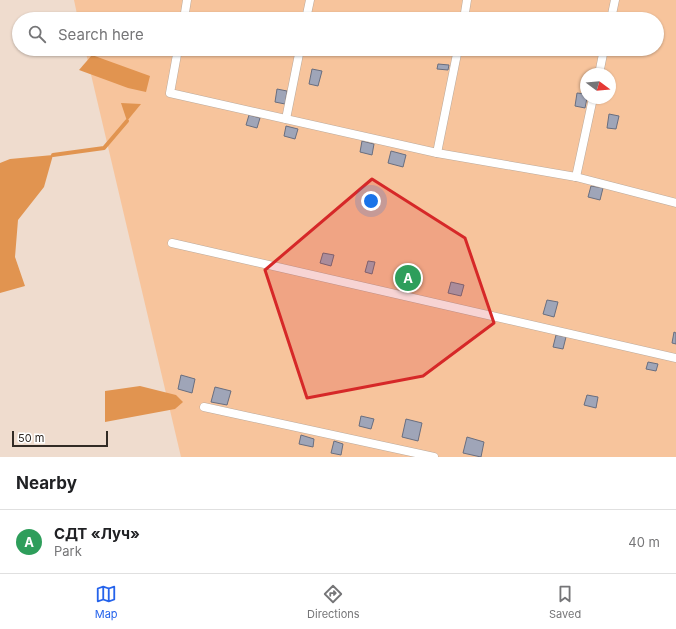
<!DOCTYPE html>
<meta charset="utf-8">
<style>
body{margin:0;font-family:Inter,sans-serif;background:#f2f2f2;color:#202124}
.compass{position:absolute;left:580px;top:68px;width:36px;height:36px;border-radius:50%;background:#fff;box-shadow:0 1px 3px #0004;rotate:106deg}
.scale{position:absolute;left:12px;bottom:10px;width:96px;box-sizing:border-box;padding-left:4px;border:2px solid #322b25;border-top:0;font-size:11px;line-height:14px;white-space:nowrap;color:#322b25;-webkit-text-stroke:3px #fff;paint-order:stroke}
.you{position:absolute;left:371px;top:201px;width:14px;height:14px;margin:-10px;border:3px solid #fff;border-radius:50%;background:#1a73e8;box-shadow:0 0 0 6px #1a73e833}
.badge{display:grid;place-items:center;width:26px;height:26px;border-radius:50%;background:#2563eb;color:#fff;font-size:13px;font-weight:700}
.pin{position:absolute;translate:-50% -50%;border:2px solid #fff;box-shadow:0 1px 4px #0006}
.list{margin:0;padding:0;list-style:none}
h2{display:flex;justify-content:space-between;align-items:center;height:52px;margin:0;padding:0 16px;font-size:17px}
h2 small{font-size:13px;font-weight:400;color:#757577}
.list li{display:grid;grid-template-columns:26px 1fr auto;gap:12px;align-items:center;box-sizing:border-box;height:64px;padding:0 16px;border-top:1px solid #e0e0e0}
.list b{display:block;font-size:15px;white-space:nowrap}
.list p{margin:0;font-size:13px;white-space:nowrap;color:#757577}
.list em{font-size:13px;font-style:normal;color:#757577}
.icon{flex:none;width:22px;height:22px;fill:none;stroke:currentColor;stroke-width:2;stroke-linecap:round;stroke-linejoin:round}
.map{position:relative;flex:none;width:676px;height:457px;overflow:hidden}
.search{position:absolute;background:#fff;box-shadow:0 1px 3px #0004;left:12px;right:12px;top:12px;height:44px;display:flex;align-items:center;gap:10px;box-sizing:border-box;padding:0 14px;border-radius:22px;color:#757577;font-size:15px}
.sheet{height:116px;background:#fff}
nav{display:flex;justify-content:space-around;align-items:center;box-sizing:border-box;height:56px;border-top:1px solid #e0e0e0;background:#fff;font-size:11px;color:#757577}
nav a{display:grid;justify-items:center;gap:2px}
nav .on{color:#2563eb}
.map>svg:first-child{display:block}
</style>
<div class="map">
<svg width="676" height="457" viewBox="0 0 676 457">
<rect width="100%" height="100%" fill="#efdcce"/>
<!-- green -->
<path fill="#f7c49c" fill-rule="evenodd" d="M 74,0 L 676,0 L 676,457 L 181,457 L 85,49 L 657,49 L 657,19 L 78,19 ZM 586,74 L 610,74 L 610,98 L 586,98 Z"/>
<!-- water -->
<g fill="#e19450">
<polygon points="92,55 150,76 146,92 128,88 79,70"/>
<polygon points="121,103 141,104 127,121"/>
<polygon points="53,155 44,187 18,220 15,257 25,286 0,293 0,163 10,159"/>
<polygon points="140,386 176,395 183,402 175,409 105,422 105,391"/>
</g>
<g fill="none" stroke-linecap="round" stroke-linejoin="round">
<!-- stream -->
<polyline stroke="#e19450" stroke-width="4" points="53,155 104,148 127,121"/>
</g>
<!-- building -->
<g fill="#9fa5b8" stroke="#696e7f">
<polygon points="325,14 335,17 335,19 323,19"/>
<polygon points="438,64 449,65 448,70 437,69"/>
<polygon points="312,69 322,71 318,86 309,84"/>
<polygon points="277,89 287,91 285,104 275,102"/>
<polygon points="577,93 586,94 587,98 585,108 575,106"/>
<polygon points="609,114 619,116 616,129 607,128"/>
<polygon points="249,115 260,118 257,128 246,125"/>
<polygon points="286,126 298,129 295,139 284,136"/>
<polygon points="362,141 374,144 372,155 360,152"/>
<polygon points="391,151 406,155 403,167 388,163"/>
<polygon points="591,186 603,188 600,200 588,197"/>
<polygon points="323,253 334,255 331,266 320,263"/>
<polygon points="368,261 375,262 372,274 365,272"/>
<polygon points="402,280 412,282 411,289 401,287"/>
<polygon points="451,282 464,285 461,296 448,293"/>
<polygon points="547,300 558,302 554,317 543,314"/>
<polygon points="674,332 676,333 676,344 672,343"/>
<polygon points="556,335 566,337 563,349 553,347"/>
<polygon points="648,362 658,364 656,371 646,369"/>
<polygon points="181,375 195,379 192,393 178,389"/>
<polygon points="215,387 231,391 227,405 211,402"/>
<polygon points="587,395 598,397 596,408 584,405"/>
<polygon points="361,416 374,419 371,429 359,426"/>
<polygon points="406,419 422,423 418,441 402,437"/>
<polygon points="301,435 314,439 313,447 299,444"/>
<polygon points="467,437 484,442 481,457 463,453"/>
<polygon points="334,441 343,444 341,455 331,453"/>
</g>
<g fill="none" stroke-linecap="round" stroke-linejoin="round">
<!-- service casing -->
<g stroke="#bbaa9c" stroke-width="9">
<g id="service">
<polyline points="184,19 187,0"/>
<polyline points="306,19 310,0"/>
<polyline points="464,19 467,0"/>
<polyline points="611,19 615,0"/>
<polyline points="178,49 170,93 437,153 576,177 676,203"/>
<polyline points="599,74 604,49"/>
<polyline points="286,119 300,49"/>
<polyline points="437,153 458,49"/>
<polyline points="576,177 593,98"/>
<polyline points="172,243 676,358"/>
<polyline points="204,407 434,457"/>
</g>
</g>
<!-- service -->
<use href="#service" stroke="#fff" stroke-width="8"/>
</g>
<!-- marked area -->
<path fill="#d62828" fill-opacity="0.2" stroke="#d62828" stroke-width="3" stroke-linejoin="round" d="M 372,179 L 465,238 L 494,323 L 423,376 L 307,398 L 265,270 Z"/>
</svg>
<svg class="compass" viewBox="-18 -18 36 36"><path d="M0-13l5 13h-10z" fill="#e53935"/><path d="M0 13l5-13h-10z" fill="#757577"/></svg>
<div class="scale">50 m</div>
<div class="you"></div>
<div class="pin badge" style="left:408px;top:278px;background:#2e9e5b">A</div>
<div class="search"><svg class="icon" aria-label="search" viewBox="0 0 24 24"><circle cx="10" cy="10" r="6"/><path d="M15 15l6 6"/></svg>Search here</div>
</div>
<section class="sheet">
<h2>Nearby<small></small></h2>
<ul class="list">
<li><span class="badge" style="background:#2e9e5b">A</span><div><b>СДТ «Луч»</b><p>Park</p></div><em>40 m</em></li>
</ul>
</section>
<nav>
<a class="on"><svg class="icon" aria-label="map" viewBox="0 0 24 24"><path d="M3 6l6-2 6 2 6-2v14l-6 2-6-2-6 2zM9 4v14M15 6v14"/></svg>Map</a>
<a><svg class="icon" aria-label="directions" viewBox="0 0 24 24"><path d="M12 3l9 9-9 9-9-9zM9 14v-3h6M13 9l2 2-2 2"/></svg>Directions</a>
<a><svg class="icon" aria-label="saved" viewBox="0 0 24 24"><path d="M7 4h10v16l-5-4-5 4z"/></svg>Saved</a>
</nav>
